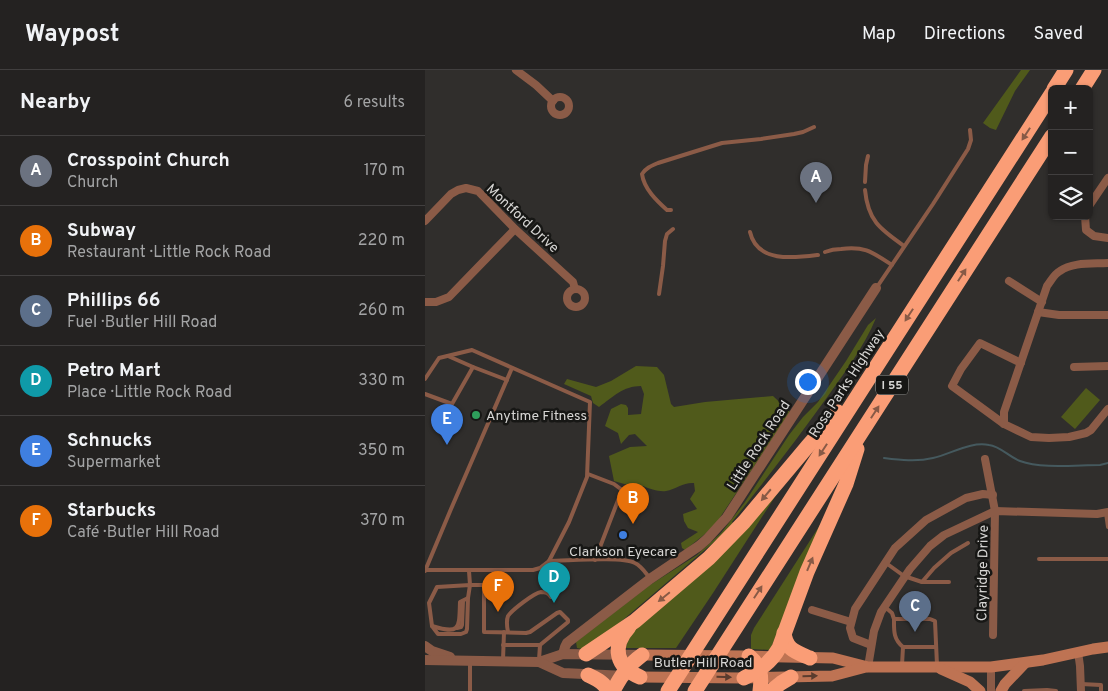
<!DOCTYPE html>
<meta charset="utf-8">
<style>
body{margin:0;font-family:Overpass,sans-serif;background:#2c2a2a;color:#f1f3f6}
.controls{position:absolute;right:15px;top:15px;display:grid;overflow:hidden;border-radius:8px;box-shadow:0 1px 4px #0004}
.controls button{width:45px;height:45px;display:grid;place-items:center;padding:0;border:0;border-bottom:1px solid #413f3f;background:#242221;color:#f1f3f6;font:25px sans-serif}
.you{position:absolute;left:382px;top:311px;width:18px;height:18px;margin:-12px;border:4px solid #fff;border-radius:50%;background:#1a73e8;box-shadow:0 0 0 8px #1a73e833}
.badge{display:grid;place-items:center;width:32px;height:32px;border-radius:50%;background:#d93025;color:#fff;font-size:16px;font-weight:700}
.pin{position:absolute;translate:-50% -41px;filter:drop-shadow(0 1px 2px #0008)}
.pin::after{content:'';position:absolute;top:26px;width:18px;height:15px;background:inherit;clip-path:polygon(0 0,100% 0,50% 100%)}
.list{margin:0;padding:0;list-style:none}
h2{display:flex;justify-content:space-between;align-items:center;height:65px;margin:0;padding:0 20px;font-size:21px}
h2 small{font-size:16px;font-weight:400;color:#a3a4a5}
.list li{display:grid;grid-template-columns:32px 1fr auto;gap:15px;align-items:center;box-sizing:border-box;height:70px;padding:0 20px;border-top:1px solid #413f3f}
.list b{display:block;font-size:19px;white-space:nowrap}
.list p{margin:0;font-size:16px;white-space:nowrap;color:#a3a4a5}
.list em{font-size:16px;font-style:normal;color:#a3a4a5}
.icon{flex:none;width:28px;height:28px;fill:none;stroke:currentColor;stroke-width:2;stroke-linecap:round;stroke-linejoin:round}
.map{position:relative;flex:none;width:683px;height:621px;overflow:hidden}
header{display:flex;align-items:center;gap:30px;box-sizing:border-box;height:70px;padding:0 25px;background:#242221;border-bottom:1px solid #413f3f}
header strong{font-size:24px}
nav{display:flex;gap:28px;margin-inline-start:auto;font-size:18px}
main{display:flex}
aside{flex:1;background:#242221}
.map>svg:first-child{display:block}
</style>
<header>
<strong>Waypost</strong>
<nav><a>Map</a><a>Directions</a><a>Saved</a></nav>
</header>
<main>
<aside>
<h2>Nearby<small>6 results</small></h2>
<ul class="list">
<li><span class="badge" style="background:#6b7280">A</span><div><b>Crosspoint Church</b><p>Church</p></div><em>170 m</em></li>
<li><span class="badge" style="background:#e8710a">B</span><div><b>Subway</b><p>Restaurant · Little Rock Road</p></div><em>220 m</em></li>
<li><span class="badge" style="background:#5c6f8a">C</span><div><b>Phillips 66</b><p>Fuel · Butler Hill Road</p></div><em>260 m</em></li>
<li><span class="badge" style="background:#0f9aa8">D</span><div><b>Petro Mart</b><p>Place · Little Rock Road</p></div><em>330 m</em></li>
<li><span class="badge" style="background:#3f7fe0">E</span><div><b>Schnucks</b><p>Supermarket</p></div><em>350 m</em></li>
<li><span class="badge" style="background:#e8710a">F</span><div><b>Starbucks</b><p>Café · Butler Hill Road</p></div><em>370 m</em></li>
</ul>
</aside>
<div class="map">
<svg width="683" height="621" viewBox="0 0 683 621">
<rect width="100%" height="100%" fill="#302e2c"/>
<!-- green -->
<g fill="#505a1b">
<polygon points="596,0 605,0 590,21 571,60 565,58 558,53"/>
<path d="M 451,248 C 439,277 420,302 403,326 C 372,369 340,411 307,452 L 308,453 L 289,472 L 164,579 L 162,580 L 152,578 L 151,572 L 225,515 L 272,485 L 296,463 L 320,432 L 364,365 L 378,347 L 393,332 L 421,291 L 443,255 Z"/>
<path d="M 211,296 L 232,297 L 239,305 L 246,334 L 249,337 L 280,332 L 348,326 L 365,342 L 292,452 L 280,464 L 260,480 L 257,478 L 256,473 L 273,462 L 263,458 L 259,451 L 258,444 L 272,439 L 265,429 L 270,421 L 269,413 C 259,412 251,419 241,421 C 234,422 225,419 218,416 L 213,418 L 189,411 L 184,386 L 205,377 L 222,376 L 210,364 L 204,365 L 196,374 L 193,363 L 180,356 L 186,339 L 196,334 L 201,335 L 203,338 L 203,345 L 216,344 L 219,324 L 216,316 C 198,316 188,327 174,337 L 168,333 L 166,326 L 139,314 L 142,309 L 171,317 L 186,311 Z"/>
<polygon points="661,318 675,330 650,359 636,347"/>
<polygon points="355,419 288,523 251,578 201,578 202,573 207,562"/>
<polygon points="402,444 345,580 326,579 326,565 329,558"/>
</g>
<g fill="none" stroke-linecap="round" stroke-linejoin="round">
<!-- stream -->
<path stroke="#45595e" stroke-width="2" d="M 459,388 C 475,390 492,392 508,388 C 526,384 546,371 564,375 C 575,376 584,387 595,391 C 616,399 651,395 675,395 L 683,393"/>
<!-- service -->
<g stroke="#8b5b47" stroke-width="4">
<polyline points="440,112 441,95 443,86"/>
<path d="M 440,120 C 443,151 455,159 479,176"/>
<path d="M 246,140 L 242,140 C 232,131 219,119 217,104 C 221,98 226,96 233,93 L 297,73 L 336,69 L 369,64 L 378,62 L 389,57"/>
<path d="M 325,162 C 332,193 369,188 393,185"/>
<path d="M 400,182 C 405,180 410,179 416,179 C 440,176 447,182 467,195"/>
<polyline points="452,217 508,134 543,79 546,70 545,60"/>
<polyline points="234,224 238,196 240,171 242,164 248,159"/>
<polyline points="23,286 48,297"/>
<polyline points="0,309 14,288 47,280 165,332 162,407 144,452 124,491 115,498 108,500 1,500"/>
<polyline points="0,324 27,334 48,297 82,310"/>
<polyline points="163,404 189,414 197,420 170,490"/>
<polyline points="681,443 683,457"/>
<polyline points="614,489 683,489"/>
<path d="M 124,491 C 142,491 196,486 210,493 C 216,496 220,502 224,507"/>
<polyline points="461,493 479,506 497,512 524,512"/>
<polyline points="0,501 26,439 87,298"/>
<polyline points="44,501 45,515 59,515 59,562 101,563 105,562 132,543 135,542 143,550 143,552 115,575 78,575"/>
<polyline points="497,512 509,498 526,483 543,473"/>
<polygon points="45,515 43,528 42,559 41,562 36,564 13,564 7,556 4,533 12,517"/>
<polyline points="460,537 467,543 469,549 505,549 510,551 512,595"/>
<path d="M 469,549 C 469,560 468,569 478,577 L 477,595"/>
<path d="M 7,556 C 36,565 34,558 35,532 L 43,528"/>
<polyline points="32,558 36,557 37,555 38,531"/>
<path d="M 83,562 C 82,557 81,551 83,546 C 87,540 109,523 116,522 C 121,522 123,523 126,527"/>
<polyline points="478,577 511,577"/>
<polyline points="78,590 79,562"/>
<polyline points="114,590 115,575"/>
<polyline points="45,591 45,621"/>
<polyline points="656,614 676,615 676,621"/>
<polyline points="599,621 622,620 631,621"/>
</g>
<!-- minor -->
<g stroke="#8b5b47" stroke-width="8">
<polyline points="91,0 111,15 128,31"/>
<circle cx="135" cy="36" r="9"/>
<polyline points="664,136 683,108"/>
<polyline points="660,146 661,160 669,166 683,168"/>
<polyline points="0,151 26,124 33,120 41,118 53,121 90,159 148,212 150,219"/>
<polyline points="584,211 617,232"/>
<circle cx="151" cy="228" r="9"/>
<polyline points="0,232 11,232 24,227 90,159"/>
<polyline points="613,242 634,245 683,245"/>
<polyline points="596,293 555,273 536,299 527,316 579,354 606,367 624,368 644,367 661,363 666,360 683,339"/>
<polyline points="649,297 683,296"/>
<path d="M 579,354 L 579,342 L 622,216 C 626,211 629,204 635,201 C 647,192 668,194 683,193"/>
<polyline points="560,389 570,441 568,565"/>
<polyline points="387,540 426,552"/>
<polyline points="446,575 428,568 425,558 430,539 470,478 501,450 541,428 558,424 568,425"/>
<polyline points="653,582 655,596 656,621"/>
<polyline points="443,597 449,561 456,542 485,499 505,476 519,465 570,441 672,444 683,442"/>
<polyline points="566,621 566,597"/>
</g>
<!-- tertiary -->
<g stroke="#8b5b47" stroke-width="10">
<polyline points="0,576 7,581 25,587"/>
<polyline points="138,584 140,577 142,573 225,509 274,476 282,469 302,447 451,218"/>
<polyline points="0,590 114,592 138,584 217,585"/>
<polyline points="114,592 138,603 201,606"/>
</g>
<!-- secondary -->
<g stroke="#be7353" stroke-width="11">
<polyline points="217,585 320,586 408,588 443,597 566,597 618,590 668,579 683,577"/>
<polyline points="516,599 545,612 555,621"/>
<polyline points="215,607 319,608 407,606 441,597"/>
<polyline points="576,621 580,614 600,593"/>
</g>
<!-- motorway -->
<g stroke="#fa9d76" stroke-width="15">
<polyline points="629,19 641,0"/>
<polyline points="657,19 669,0"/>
<path d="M 204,557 C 186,577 191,597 215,607"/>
<path d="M 359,563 C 361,580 371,582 385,588"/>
<polyline points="161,584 210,551 284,488 319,452 382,377 413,342"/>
<path d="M 324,586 C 336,596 337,606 335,621"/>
<path d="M 163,605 C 171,609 179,612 183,621"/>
<path d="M 319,608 C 334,600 346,593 354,578 L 382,502 L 421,414 L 432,379"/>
<path d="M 188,621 C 196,606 203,595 217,585"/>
<polyline points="243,621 627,23"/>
<polyline points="270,621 627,66"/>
<polyline points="346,621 356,613 366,607"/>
</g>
</g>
<!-- one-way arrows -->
<defs><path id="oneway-solid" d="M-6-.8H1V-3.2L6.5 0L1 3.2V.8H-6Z" transform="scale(1.25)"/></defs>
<g fill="#885a46">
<use href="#oneway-solid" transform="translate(601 64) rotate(123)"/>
<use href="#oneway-solid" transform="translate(537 205) rotate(-57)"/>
<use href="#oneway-solid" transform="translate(484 245) rotate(123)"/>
<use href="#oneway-solid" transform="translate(450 342) rotate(-57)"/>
<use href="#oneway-solid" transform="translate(398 380) rotate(123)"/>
<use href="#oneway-solid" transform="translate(341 425) rotate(130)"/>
<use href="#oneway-solid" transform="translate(385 494) rotate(-67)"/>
<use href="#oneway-solid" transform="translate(333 522) rotate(-57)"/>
<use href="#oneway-solid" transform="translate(239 527) rotate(141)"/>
</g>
<g fill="#5a3c2e">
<use href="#oneway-solid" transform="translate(385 606) rotate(-1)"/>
<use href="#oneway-solid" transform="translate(299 607) rotate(1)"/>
</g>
<!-- markers -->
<circle fill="#2e9e5b" stroke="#171715" stroke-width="2" cx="51" cy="345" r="5"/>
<circle fill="#3f7fe0" stroke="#171715" stroke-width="2" cx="198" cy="465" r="5"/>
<g text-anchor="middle" stroke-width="5" stroke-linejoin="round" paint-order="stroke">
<!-- shield labels -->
<rect fill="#171715" stroke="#9d9d9b" stroke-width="1" x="451" y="305.5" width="32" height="19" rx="4"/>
<g font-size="12" font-weight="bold" fill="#d7d6d4">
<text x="467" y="319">I 55</text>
</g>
<!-- street labels -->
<g font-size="14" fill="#d7d6d4" stroke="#171715">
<text transform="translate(98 148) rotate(43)" y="5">Montford Drive</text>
<text transform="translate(421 313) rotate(-57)" y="5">Rosa Parks Highway</text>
<text transform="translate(333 375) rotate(-57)" y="5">Little Rock Road</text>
<text transform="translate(557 503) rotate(-89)" y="5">Clayridge Drive</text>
<text x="278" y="597">Butler Hill Road</text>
</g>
<!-- poi labels -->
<g font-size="14" fill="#d7d6d4" stroke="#171715" text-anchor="start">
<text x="61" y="350">Anytime Fitness</text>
<text x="198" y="486" text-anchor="middle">Clarkson Eyecare</text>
</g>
</g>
</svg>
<div class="controls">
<button>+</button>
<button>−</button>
<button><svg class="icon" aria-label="layers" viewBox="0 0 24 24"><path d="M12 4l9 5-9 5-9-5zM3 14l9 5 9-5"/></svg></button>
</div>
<div class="you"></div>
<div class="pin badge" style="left:391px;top:133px;background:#6b7280">A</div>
<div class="pin badge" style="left:208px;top:454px;background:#e8710a">B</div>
<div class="pin badge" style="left:490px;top:562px;background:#5c6f8a">C</div>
<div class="pin badge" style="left:129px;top:533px;background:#0f9aa8">D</div>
<div class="pin badge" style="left:22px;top:375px;background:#3f7fe0">E</div>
<div class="pin badge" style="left:73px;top:542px;background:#e8710a">F</div>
</div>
</main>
